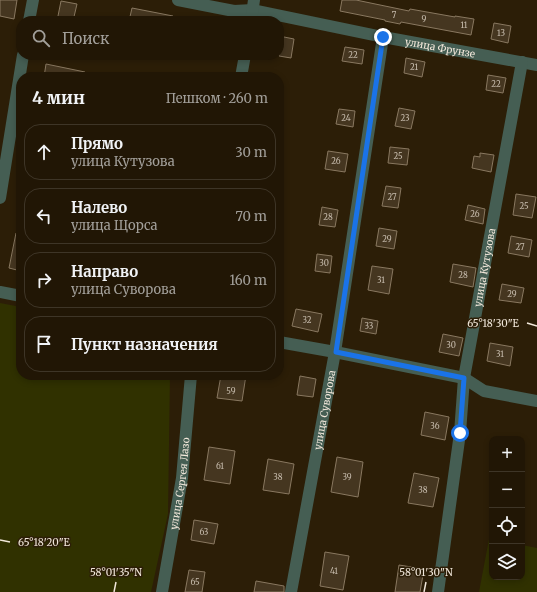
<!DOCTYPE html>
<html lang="ru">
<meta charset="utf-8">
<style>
body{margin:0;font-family:Merriweather,serif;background:#291f0f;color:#f1f3f6}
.controls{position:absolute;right:12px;bottom:12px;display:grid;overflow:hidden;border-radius:8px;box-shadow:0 2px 6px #0003}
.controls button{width:36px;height:36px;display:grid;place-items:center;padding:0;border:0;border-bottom:1px solid #3e3527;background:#211605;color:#f1f3f6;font:20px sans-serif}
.stop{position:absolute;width:12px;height:12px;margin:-9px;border:3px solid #1a73e8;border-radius:50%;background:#fff}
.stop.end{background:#1a73e8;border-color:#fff;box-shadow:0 1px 4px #0008}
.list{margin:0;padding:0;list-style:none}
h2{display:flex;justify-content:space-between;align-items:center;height:52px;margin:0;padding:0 16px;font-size:17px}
h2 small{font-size:13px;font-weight:400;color:#a29f9a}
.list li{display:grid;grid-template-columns:26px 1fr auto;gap:12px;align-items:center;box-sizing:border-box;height:56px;margin:0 8px 8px;padding:0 8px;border:1px solid #3e3527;border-radius:16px}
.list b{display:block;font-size:15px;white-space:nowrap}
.list p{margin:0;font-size:13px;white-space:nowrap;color:#a29f9a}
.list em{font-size:13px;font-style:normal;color:#a29f9a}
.icon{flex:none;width:22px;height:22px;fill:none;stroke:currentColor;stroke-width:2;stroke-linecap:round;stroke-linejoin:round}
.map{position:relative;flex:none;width:537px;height:592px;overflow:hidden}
.search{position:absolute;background:#211605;box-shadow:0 2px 6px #0003;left:16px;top:16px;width:268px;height:44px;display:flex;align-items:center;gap:10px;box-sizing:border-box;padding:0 14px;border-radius:16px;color:#a29f9a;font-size:15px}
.panel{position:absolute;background:#211605;box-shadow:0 2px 6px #0003;left:16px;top:72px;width:268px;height:308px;border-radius:16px}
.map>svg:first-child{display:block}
</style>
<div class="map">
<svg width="537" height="592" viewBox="0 0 537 592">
<rect width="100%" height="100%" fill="#2c1e07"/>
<!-- green -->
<g fill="#303100">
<polygon points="0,303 21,307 21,375 170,375 168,514 151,592 0,592"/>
<polygon points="489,539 492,540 492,577 522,577 522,545 537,548 537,592 479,592"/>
</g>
<!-- building -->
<g fill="#453620" stroke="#897860">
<polygon points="0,0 17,0 14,19 0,16"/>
<polygon points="342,0 356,0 409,11 410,9 455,17 455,16 474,19 471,35 401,22 400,24 385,21 385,20 340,11"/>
<polygon points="61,1 77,4 73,21 57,21"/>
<polygon points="132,8 173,16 172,21 129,21"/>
<polygon points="494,23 511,26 508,43 491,39"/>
<polygon points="279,36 294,39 291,58 279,56"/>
<polygon points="345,47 364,50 362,64 342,61"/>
<polygon points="406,58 425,62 422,77 404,73"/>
<polygon points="46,64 85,72 84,77 44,77"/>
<polygon points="488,75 506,78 503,93 486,90"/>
<polygon points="399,108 415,111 411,129 395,126"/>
<polygon points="339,109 355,111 353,127 336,124"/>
<polygon points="390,147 409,149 407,165 388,163"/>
<polygon points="328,151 348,154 345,172 325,169"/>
<polygon points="480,153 494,155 491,172 472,168 474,156 480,157"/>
<polygon points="386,186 401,188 398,208 382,206"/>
<polygon points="516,194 536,197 532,218 513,215"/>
<polygon points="468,205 485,209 483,224 465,220"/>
<polygon points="322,207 338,210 335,227 319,225"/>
<polygon points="379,228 397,231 394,249 376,246"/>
<polygon points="16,233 21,233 21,271 9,268"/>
<polygon points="511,236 532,240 529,257 508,253"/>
<polygon points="317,254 332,256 330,273 315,271"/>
<polygon points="453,264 476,268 473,287 450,282"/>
<polygon points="372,266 393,269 389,294 368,290"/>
<polygon points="502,284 524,288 521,303 499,300"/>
<polygon points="296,309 322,314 318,332 292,326"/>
<polygon points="362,318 378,321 376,334 360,331"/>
<polygon points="443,334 463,338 459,356 439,352"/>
<polygon points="490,343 513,347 510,366 487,361"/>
<polygon points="221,375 246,375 242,401 217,398"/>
<polygon points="300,376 316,379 313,397 297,395"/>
<polygon points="425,412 449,417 445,440 421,435"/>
<polygon points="209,447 235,451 230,484 204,480"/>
<polygon points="337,457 363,462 358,497 331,492"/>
<polygon points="268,459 294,464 289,494 263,490"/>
<polygon points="414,473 439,478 433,507 408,503"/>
<polygon points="194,520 218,524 214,544 191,540"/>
<polygon points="325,552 349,556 343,590 320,586"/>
<polygon points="399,565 424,569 420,592 395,592"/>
<polygon points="189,570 205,572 202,592 185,592"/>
<polygon points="256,581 284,586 284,592 254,592"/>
</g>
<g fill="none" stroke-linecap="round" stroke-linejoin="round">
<!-- minor -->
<g stroke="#455e53" stroke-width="12">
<path id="s1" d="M 178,0 L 234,11 L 253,10 L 383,37 L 537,65"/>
<polyline points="29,21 33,0"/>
<polyline points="251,21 254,0"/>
<polyline points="241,77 245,55"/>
<polyline points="0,198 23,55"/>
<polyline points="0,292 21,296"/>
<polyline points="279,342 335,352 464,378 484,391 537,401"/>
<path id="s2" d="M 162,592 L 182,478 L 191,375"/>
<path id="s3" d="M 291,592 L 335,352 L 383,37"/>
<path id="s4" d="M 438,592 L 460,433 L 464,378 L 522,62"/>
</g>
</g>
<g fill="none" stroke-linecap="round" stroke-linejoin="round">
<!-- route -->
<polyline stroke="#1a73e8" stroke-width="5" points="383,37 336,352 464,378 460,433"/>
</g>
<!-- ticks -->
<path fill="none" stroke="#f1e7da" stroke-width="1.5" d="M 527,323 L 537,326M 0,540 L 10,542M 114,592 L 116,582M 424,592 L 426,582"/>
<g text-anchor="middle" stroke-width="3" stroke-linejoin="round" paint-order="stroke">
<!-- number labels -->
<g font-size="8" fill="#c6bbac">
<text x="394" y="18">7</text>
<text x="424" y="22">9</text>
<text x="464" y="28">11</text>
<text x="501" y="36">13</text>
<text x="353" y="58">22</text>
<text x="414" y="70">21</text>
<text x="496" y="87">22</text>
<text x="346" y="121">24</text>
<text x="405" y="121">23</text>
<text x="398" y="159">25</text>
<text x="336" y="164">26</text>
<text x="392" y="200">27</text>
<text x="524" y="209">25</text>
<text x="475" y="217">26</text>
<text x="328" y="220">28</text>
<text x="387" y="242">29</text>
<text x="520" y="250">27</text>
<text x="324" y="266">30</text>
<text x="463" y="278">28</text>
<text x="381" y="283">31</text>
<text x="512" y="297">29</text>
<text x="307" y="323">32</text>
<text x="369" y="329">33</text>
<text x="451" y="348">30</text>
<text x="500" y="357">31</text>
<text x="231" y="394">59</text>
<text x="435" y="429">36</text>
<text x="220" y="469">61</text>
<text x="278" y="480">38</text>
<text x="347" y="480">39</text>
<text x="423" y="493">38</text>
<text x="204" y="535">63</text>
<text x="334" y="574">41</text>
<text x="195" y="585">65</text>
</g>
<!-- street labels -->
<g font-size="10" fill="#f1e7da" stroke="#2c1e07">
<text dy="4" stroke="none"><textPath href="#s1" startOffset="267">улица Фрунзе</textPath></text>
<text dy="4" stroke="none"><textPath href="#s4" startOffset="328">улица Кутузова</textPath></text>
<text dy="4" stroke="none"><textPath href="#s3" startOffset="185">улица Суворова</textPath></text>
<text dy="4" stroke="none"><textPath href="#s2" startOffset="110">улица Сергея Лазо</textPath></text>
</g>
</g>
<g font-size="10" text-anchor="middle" fill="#f1e7da" stroke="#2c1e07" stroke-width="3" stroke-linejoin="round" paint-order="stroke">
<text x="493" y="327">65°18'30"E</text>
<text x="44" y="546">65°18'20"E</text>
<text x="116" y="576">58°01'35"N</text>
<text x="426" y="576">58°01'30"N</text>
</g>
</svg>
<div class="controls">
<button>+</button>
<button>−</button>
<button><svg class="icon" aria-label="locate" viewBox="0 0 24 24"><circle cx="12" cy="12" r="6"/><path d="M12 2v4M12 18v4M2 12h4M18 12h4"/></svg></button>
<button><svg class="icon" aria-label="layers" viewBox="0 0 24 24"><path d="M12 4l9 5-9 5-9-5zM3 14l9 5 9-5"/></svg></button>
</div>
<div class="stop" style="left:460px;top:433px"></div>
<div class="stop end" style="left:383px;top:37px"></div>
<div class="search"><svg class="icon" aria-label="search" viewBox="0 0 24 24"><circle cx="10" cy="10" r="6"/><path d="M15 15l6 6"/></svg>Поиск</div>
<section class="panel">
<h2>4 мин<small>Пешком · 260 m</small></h2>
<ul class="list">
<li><svg class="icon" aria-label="ahead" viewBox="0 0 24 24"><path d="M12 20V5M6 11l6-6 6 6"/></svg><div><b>Прямо</b><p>улица Кутузова</p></div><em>30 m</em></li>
<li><svg class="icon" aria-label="left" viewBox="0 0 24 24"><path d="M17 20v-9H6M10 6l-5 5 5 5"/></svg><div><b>Налево</b><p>улица Щорса</p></div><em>70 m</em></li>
<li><svg class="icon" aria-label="right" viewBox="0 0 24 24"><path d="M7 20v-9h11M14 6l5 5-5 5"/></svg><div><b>Направо</b><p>улица Суворова</p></div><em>160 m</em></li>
<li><svg class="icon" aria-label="arrive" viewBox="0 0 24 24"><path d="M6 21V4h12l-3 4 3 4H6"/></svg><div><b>Пункт назначения</b></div></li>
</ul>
</section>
</div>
